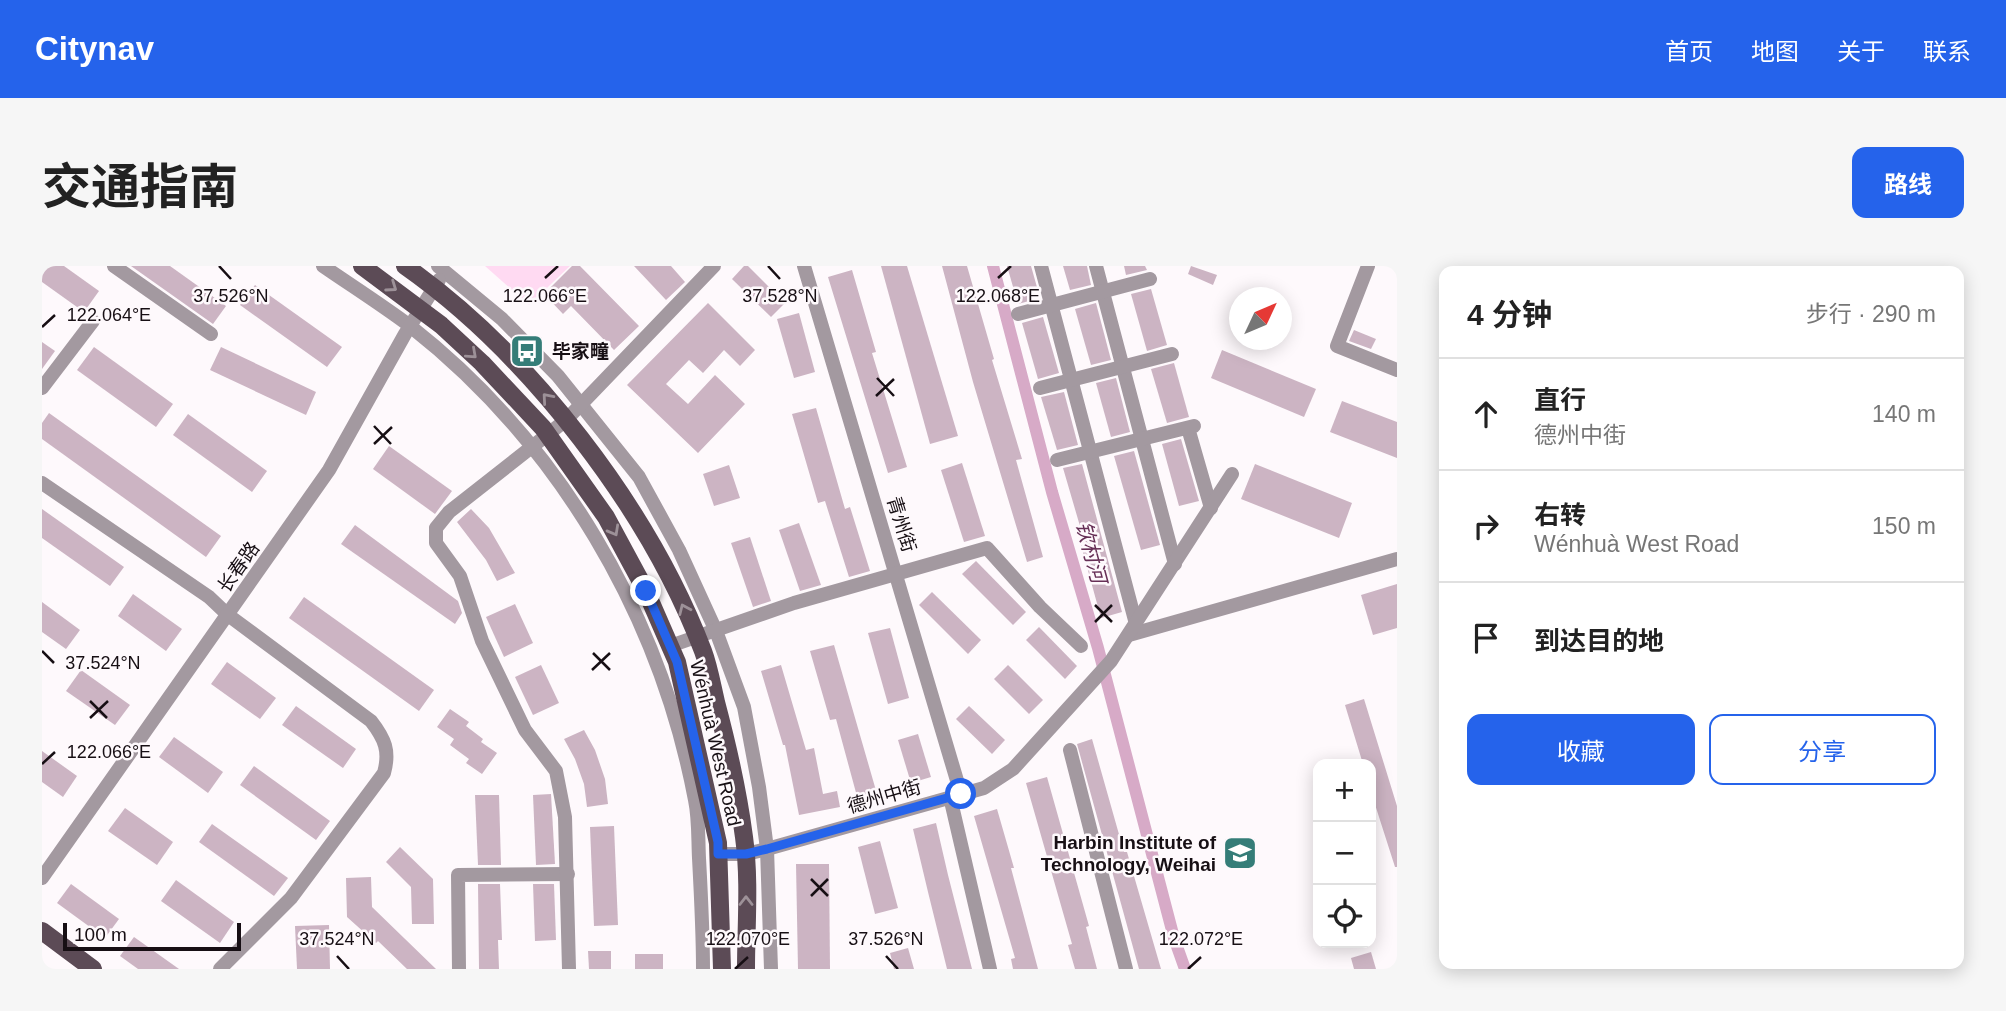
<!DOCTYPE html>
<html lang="zh">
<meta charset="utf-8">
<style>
body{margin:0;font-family:Arial,"Noto Sans SC",sans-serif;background:#f6f6f6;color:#222}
.controls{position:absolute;right:21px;bottom:21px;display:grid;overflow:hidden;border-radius:14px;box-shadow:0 4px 18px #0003}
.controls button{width:63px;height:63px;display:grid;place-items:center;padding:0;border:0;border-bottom:2px solid #e0e0e0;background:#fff;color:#222;font:35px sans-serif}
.compass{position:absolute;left:1187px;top:21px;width:63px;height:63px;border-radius:50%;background:#fff;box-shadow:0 4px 18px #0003;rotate:46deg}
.scale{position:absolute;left:21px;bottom:18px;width:178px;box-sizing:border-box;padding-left:7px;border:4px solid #170f14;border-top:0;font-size:19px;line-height:24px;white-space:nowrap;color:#170f14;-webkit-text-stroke:5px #fef9fc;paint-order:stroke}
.stop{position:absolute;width:21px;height:21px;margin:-16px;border:5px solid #2563eb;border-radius:50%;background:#fff}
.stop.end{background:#2563eb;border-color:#fff;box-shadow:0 2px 7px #0008}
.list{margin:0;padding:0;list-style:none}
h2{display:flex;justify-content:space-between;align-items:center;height:91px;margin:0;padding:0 28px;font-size:30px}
h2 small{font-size:23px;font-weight:400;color:#767676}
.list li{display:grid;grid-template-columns:46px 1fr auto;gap:21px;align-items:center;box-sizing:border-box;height:112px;padding:0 28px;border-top:2px solid #e0e0e0}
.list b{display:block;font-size:26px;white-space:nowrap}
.list p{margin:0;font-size:23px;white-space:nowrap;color:#767676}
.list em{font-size:23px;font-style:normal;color:#767676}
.actions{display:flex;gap:14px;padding:21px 28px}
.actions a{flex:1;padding:16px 0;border:2px solid #2563eb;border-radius:14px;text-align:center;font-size:24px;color:#2563eb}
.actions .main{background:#2563eb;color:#fff}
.icon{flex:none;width:38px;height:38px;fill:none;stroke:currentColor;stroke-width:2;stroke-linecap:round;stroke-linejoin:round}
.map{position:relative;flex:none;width:1355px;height:703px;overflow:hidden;border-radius:14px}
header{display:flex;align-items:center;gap:42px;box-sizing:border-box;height:98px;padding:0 35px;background:#2563eb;color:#fff}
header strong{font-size:33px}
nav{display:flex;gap:38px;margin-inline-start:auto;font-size:24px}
.intro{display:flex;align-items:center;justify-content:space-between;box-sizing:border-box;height:168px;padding:0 42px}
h1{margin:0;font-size:49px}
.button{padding:18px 32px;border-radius:14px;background:#2563eb;color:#fff;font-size:24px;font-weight:700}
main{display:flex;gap:42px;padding:0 42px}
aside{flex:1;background:#fff;border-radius:14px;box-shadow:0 4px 18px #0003}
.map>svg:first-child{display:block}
</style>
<header>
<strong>Citynav</strong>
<nav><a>首页</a><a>地图</a><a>关于</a><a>联系</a></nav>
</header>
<div class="intro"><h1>交通指南</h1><a class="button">路线</a></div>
<main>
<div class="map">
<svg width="1355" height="703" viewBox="0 0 1355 703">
<rect width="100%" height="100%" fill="#fef9fc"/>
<!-- green -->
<polygon fill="#ffdaf2" points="443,0 528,0 487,39"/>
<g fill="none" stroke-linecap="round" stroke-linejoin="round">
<!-- canal -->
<polyline stroke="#d7aac7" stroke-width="12" points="951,0 1010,226 1056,382 1132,672 1143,703"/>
</g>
<!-- building -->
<g fill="#ccb4c3">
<polygon points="0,0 22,0 57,25 42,46 0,16"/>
<polygon points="89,0 128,0 184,40 171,58"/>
<polygon points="530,0 538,0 597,60 572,84 529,40 521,48 502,28"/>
<polygon points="592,0 629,0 643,16 624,34"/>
<polygon points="702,0 706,0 743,37 729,51 690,13"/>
<polygon points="839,0 865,0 916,170 888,178"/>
<polygon points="900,0 925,0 952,93 950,94 980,193 974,194 1001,291 985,296 931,116"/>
<polygon points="965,0 989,0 998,32 976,38"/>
<polygon points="1021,0 1045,0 1049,19 1028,24"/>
<polygon points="1082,0 1103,0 1105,4 1084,9"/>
<polygon points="1149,0 1175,9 1171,19 1146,8"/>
<polygon points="810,4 834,86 830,87 865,201 846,207 786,11"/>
<polygon points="213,19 300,81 285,101 198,39"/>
<polygon points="1109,23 1125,79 1105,85 1089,28"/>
<polygon points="666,37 713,84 698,100 682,84 661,107 647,94 624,118 646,138 673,109 703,138 656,187 585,119"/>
<polygon points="1054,37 1069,94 1049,99 1033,43"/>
<polygon points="757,47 773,106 752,112 735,53"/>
<polygon points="1001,51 1017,107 996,113 980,57"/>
<polygon points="1312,64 1334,73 1329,83 1307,75"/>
<polygon points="0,76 13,85 0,103"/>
<polygon points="52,81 131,138 114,161 35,104"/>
<polygon points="179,81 274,126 264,149 168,104"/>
<polygon points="1180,84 1274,123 1262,151 1169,112"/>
<polygon points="1132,97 1147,151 1125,157 1109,103"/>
<polygon points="1074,112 1088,166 1069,171 1054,117"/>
<polygon points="1022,126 1036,179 1015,184 999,131"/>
<polygon points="1300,135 1355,156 1355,192 1288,166"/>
<polygon points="774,142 803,243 808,241 828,305 807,311 783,235 776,237 750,148"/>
<polygon points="7,147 179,270 164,291 0,173 0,157"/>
<polygon points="146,148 225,205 210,226 131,169"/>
<polygon points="1139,173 1157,235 1137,240 1120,178"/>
<polygon points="347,180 410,225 393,248 331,203"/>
<polygon points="1092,185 1118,279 1099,284 1072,190"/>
<polygon points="920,197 943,270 922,276 899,204"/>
<polygon points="1040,198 1080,346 1059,352 1036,268 1040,267 1021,202"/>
<polygon points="1213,198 1310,237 1297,272 1199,233"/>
<polygon points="687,199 698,232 672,240 661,208"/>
<polygon points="0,243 82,301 68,320 0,272"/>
<polygon points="429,243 447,262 473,307 455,315 444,294 415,256"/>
<polygon points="757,257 779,319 758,325 737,264"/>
<polygon points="313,259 416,335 420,347 413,358 299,278"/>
<polygon points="708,271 729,335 711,341 689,277"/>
<polygon points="934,295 984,346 971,359 920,308"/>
<polygon points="1355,318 1355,362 1331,369 1319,329"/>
<polygon points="890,326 939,374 926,388 877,339"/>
<polygon points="91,328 140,363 124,385 76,350"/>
<polygon points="262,331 392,424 377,445 247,352"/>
<polygon points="0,336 38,364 24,383 0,366"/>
<polygon points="473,338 491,377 462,391 444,351"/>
<polygon points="997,361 1035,400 1023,413 984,374"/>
<polygon points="848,362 867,432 846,438 826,367"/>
<polygon points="792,379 835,528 816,534 794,453 788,454 768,385"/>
<polygon points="185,396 234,432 218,453 169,418"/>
<polygon points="499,399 517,437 491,449 473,411"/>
<polygon points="739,399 764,484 772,482 781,528 795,525 798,541 757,549 743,479 741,479 719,405"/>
<polygon points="966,399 1001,434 987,448 952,413"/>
<polygon points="39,404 88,439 73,459 24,425"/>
<polygon points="1322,433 1355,540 1355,601 1353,601 1329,526 1329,498 1321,498 1303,439"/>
<polygon points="254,440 314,483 301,502 240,459"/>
<polygon points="927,440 963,474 950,488 914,453"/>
<polygon points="408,443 427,456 424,460 441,473 439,476 455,487 440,508 424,497 427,493 408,479 412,473 395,461"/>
<polygon points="542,464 553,484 563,513 566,538 545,541 542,518 533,493 522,473"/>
<polygon points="876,468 889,511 869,517 856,474"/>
<polygon points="132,471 181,506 166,527 117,491"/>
<polygon points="1050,473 1082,586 1085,586 1119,703 1097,703 1035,478"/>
<polygon points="0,485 35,510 21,531 0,516"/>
<polygon points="212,500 288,555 274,574 198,519"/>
<polygon points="1005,511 1047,660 1044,661 1055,703 1033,703 1026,679 1030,678 984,517"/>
<polygon points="509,528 513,598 494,599 491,529"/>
<polygon points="433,529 457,529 459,599 436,599"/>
<polygon points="83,542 131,576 115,599 66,565"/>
<polygon points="955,543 972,602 969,602 996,703 971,703 969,693 973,692 932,550"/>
<polygon points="894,557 906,609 930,703 905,703 886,626 871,563"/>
<polygon points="170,558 246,612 232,630 157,576"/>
<polygon points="572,560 576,659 552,660 548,561"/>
<polygon points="838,575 856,642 833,648 816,581"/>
<polygon points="358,581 391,613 392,658 370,658 369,621 344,596"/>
<polygon points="754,598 787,598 788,703 756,703"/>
<polygon points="329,611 330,641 394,703 365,703 336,675 334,677 305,651 304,612"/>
<polygon points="134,614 192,656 178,677 119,635"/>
<polygon points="29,618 77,653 63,672 15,637"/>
<polygon points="436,618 458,618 460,674 456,674 457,703 437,703"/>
<polygon points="491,618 512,618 514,674 493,675"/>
<polygon points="287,659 288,703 255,703 253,660"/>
<polygon points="92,671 137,703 96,703 78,690"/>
<polygon points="866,682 872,703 852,703 848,687"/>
<polygon points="546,685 569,685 569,703 547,703"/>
<polygon points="1329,686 1334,703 1312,703 1309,692"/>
<rect x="593" y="688" width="28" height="15"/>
</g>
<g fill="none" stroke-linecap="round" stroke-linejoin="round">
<!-- minor -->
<g stroke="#a399a0" stroke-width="14">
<polyline points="72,0 169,68"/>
<path d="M 281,0 C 310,20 340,39 368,60 C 517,177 618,349 653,534 C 657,553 656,573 657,592 C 659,629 661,666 661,703"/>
<polyline points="396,0 460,53 516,110 597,211 637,284 674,365 702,441 717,521 725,583 729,703"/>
<polyline points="762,0 919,528"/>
<polyline points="999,0 1094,358"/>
<polyline points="1054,0 1133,298"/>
<polyline points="1326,0 1295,80 1355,104"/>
<polyline points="976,48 1108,13"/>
<polyline points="0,122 51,55"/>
<polyline points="998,122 1130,88"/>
<polyline points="1146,162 1169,242"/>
<polyline points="1015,194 1152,160"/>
<path d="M 0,217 L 167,331 L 186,349 L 329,455 C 343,473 348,485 342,507 L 249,632 L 178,703"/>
<polyline points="1087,369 1355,293"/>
<polyline points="628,380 752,337 945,282 998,341 1039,380"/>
<polyline points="1028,484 1084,703"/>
<polyline points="908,531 948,703"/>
<polyline points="676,588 704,588 725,583 942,522 971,503 1069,395 1190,208"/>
<polyline points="0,612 287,204 363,68 397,14"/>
<polyline points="417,703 416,609 526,608"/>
<polyline points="527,703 523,551 514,505 483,464 440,375 418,310 394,277 394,262 407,246 524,154 672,0"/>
</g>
<!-- major -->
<g stroke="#5c4b56" stroke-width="18">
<polyline points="320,0 399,59 440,97 501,162 564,251 604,325 635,396 676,577 680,703"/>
<path d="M 363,0 C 487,87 607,243 661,385 C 667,401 670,419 674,436 C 686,481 696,525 702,571 C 708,614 704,660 704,703"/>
<polyline points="0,665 51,703"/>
</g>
</g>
<!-- one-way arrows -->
<defs><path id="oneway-chevron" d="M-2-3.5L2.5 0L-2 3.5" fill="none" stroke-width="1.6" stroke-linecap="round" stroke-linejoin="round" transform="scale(1.75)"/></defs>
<g stroke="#9d9198">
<use href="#oneway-chevron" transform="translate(350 21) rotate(35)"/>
<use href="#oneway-chevron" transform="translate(430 88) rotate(42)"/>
<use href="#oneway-chevron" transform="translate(505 132) rotate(-131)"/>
<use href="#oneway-chevron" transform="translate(572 265) rotate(61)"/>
<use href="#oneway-chevron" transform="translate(642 343) rotate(-114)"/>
<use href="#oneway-chevron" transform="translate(704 635) rotate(-90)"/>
</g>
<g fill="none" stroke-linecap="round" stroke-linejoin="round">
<!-- route -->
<polyline stroke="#2563eb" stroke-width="9" points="604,325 635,396 676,576 676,588 704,588 725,583 919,528"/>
</g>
<!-- ticks -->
<path fill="none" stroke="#170f14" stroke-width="2.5" d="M 177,0 L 189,13M 726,0 L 738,13M 503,12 L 516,0M 956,12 L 969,0M 0,61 L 13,49M 835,112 L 852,130M 834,130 L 852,113M 332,160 L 349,178M 332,178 L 350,161M 1053,339 L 1070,356M 1053,356 L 1070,339M 0,385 L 12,397M 551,387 L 568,404M 550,404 L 568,387M 48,435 L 65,452M 48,452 L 66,435M 0,498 L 13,486M 769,613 L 786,630M 769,630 L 786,613M 295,690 L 307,703M 844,690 L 856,703M 693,703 L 706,691M 1146,703 L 1159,691"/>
<!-- icons -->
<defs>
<g id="bus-square" transform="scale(1.75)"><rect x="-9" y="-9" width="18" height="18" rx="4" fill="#357d78" stroke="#fef9fc"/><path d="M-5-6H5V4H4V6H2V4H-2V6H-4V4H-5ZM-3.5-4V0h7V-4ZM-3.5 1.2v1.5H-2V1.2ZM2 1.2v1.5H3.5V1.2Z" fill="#fff"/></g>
<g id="university-square" transform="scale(1.75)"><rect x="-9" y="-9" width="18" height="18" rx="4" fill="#357d78" stroke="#fef9fc"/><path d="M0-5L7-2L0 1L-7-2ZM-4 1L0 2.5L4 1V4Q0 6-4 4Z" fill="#fff"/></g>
</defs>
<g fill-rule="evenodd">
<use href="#bus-square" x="485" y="85"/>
<use href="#university-square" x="1198" y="587"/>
</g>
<g text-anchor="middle" stroke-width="5" stroke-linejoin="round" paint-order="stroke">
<!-- poi labels -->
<g font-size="19" font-weight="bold" fill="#170f14" stroke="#fef9fc" text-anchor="start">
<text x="510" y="92">毕家疃</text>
<text x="1174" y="583" text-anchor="end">Harbin Institute of<tspan x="1174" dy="22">Technology, Weihai</tspan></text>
</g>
<!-- street labels -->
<g font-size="19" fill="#170f14" stroke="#fef9fc">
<text transform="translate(860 258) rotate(73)" y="7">青州街</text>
<text transform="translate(196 301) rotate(-55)" y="7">长春路</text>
<text transform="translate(674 477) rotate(77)" y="7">Wénhuà West Road</text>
<text transform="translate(842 530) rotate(-16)" y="7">德州中街</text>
</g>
<!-- water labels -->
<g font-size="21" font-style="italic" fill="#662f56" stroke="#fef9fc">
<text transform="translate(1049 286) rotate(75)" y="7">钦村河</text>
</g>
</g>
<g font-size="18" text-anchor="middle" fill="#170f14" stroke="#fef9fc" stroke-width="5" stroke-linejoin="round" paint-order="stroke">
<text x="503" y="36">122.066°E</text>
<text x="956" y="36">122.068°E</text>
<text x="189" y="36">37.526°N</text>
<text x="738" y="36">37.528°N</text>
<text x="67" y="55">122.064°E</text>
<text x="61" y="403">37.524°N</text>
<text x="67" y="492">122.066°E</text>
<text x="295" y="679">37.524°N</text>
<text x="844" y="679">37.526°N</text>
<text x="706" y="679">122.070°E</text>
<text x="1159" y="679">122.072°E</text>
</g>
</svg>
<div class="controls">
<button>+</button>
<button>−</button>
<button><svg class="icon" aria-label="locate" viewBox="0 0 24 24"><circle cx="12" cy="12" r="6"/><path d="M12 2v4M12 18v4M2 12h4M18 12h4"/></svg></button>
</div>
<svg class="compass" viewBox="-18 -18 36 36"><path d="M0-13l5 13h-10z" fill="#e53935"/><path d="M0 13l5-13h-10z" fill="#767676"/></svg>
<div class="scale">100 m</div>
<div class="stop" style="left:919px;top:528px"></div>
<div class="stop end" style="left:604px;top:325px"></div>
</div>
<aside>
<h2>4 分钟<small>步行 · 290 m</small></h2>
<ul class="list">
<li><svg class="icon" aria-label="ahead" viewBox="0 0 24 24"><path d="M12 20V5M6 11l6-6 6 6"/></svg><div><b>直行</b><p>德州中街</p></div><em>140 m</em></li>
<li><svg class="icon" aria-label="right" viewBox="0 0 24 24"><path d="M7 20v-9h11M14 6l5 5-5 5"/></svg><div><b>右转</b><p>Wénhuà West Road</p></div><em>150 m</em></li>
<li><svg class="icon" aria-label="arrive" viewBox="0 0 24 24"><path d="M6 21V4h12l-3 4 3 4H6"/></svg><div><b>到达目的地</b></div></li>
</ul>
<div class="actions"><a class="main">收藏</a><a>分享</a></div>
</aside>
</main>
